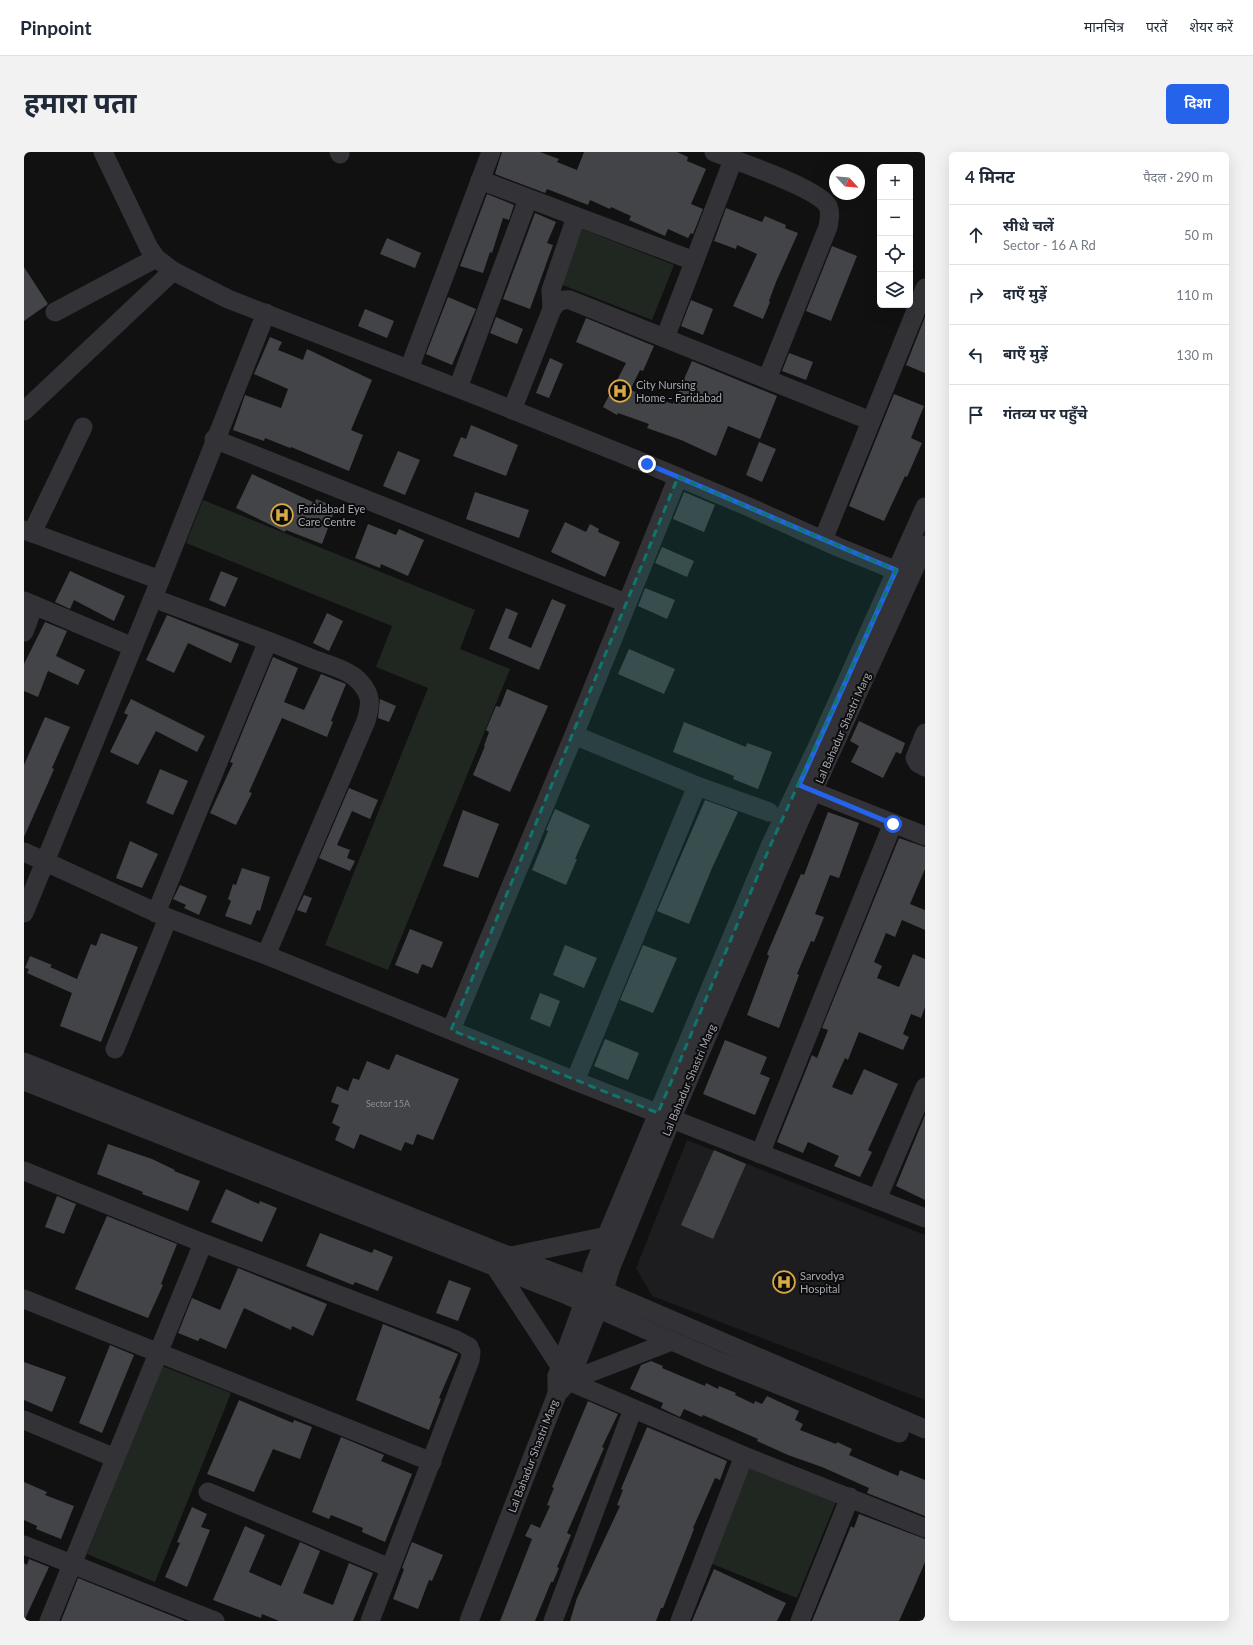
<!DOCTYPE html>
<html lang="hi">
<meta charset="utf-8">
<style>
body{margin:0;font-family:Lato,"Noto Sans Devanagari",sans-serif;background:#f2f2f3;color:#1f2937}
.controls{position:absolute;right:12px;top:12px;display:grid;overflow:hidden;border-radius:6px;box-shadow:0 4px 16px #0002}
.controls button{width:36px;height:36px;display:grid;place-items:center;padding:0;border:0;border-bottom:1px solid #e0e1e3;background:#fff;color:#1f2937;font:20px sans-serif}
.compass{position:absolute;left:805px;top:12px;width:36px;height:36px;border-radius:50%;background:#fff;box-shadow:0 4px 16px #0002;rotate:116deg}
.stop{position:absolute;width:12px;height:12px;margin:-9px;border:3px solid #2563eb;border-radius:50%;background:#fff}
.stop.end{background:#2563eb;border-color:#fff;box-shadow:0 1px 4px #0008}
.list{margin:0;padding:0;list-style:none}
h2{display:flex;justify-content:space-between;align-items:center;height:52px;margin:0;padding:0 16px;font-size:17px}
h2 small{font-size:13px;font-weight:400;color:#747a83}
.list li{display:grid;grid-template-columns:26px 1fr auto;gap:12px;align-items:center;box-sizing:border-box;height:60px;padding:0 16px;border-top:1px solid #e0e1e3}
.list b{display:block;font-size:15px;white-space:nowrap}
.list p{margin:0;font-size:13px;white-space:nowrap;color:#747a83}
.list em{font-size:13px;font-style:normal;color:#747a83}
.icon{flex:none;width:22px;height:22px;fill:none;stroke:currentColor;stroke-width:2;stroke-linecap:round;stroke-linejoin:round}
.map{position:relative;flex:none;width:901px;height:1469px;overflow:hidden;border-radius:6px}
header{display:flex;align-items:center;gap:24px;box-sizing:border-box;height:56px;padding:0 20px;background:#fff;border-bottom:1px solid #e0e1e3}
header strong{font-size:19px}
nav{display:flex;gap:22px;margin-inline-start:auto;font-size:14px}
.intro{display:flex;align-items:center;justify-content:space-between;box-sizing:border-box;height:96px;padding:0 24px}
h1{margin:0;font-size:28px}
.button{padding:10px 18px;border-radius:6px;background:#2563eb;color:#fff;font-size:14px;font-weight:700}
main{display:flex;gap:24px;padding:0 24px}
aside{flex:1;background:#fff;border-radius:6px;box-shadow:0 4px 16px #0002}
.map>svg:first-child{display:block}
</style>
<header>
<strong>Pinpoint</strong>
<nav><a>मानचित्र</a><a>परतें</a><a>शेयर करें</a></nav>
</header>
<div class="intro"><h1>हमारा पता</h1><a class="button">दिशा</a></div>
<main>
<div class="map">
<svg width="901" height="1469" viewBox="0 0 901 1469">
<rect width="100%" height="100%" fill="#111112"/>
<!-- built -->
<polygon fill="#1d1d1f" points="663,988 901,1083 901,1248 628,1144 612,1116"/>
<!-- park -->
<g fill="#202721">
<polygon points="558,77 650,113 628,168 536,132"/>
<polygon points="179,348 451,458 436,497 486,517 364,818 301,793 404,536 352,515 368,474 162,391"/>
<polygon points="138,1214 207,1241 131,1430 63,1402"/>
<polygon points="727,1312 813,1347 773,1446 686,1411"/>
</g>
<!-- building -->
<g fill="#434447">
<polygon points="478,0 516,0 535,7 533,10 553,18 560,0 653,0 664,5 663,9 682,17 667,52 679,57 669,82 667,81 664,86 644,77 641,84 605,68 607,64 587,55 586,57 566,48 564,53 523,37 521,41 471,22"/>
<polygon points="463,42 490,53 485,68 479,66 468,101 466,100 459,121 436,114"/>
<polygon points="702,56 738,70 741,64 762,73 761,76 774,81 752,130 745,149 746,150 739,167 709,154 733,102 713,93 712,97 690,89"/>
<polygon points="511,61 532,70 523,91 529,93 506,157 479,147"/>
<polygon points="363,86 397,101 391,116 356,102"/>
<polygon points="808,94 833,104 807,169 782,159"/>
<polygon points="0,115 24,152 0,169"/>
<polygon points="424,145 452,157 428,213 402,202"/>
<polygon points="667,148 689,157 679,183 657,174"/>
<polygon points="341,157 370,169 363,186 334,174"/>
<polygon points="472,165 499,177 493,192 466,181"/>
<polygon points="901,165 901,221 882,213"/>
<polygon points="562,166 630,194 619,219 616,218 606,238 649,252 668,209 753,244 736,287 704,274 692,304 657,288 623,276 625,272 594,261 593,263 579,255 602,211 552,190"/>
<polygon points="246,185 258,190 254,198 279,208 283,197 348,228 327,278 339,283 325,319 267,295 266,296 241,286 240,289 209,278 221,243 257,256 264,237 230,222"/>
<polygon points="765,201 789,210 782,228 758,219"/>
<polygon points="526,206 539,212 525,246 512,241"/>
<polygon points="870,242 900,254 887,286 898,291 883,325 881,324 860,369 825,354"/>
<polygon points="447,273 494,293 482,324 429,304 437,285 442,287"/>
<polygon points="735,290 752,297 738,330 722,323"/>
<polygon points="374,299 396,308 381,343 359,334"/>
<polygon points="228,322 291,351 292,347 312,355 298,392 262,378 261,380 212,356"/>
<polygon points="451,340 505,358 495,386 442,367"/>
<polygon points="660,340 691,353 680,380 649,367"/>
<polygon points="541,370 562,380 566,372 575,377 574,380 596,390 581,425 527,400"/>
<polygon points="344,372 372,383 375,377 400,388 384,424 357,412 356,416 331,406"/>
<polygon points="638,395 670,409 663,425 631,411"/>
<polygon points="46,419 101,444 90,469 50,448 46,457 31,450"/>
<polygon points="197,419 214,426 201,455 185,448"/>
<polygon points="621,436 651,448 643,467 614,454"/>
<polygon points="528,447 542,453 515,518 465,497 482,456 494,461 484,486 507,496"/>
<polygon points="303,461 319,469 305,499 289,491"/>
<polygon points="143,463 215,492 207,511 164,491 150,521 122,508"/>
<polygon points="21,470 43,479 32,504 61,518 54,533 24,519 14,545 0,539 0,512"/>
<polygon points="605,497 651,517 640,542 594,522"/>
<polygon points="249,505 274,516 260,550 280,558 297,522 322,532 307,569 309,570 303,585 258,566 225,640 228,641 212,673 186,661 209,611 206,610"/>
<polygon points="483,537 524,554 486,640 449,623 461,594 460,594 465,580 462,578 472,554 476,555"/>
<polygon points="107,547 181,584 173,600 132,579 114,613 86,600 104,563 100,561"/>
<polygon points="356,547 372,554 365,570 354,566"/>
<polygon points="21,565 46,575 28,616 30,617 24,631 0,685 0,613"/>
<polygon points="835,569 881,591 877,602 872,600 859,626 827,610 835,594 826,589"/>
<polygon points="660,570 722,595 723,591 748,600 734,637 709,627 710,624 649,600"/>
<polygon points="136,617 164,629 149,663 122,651"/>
<polygon points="325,636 354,648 346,667 328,659 313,693 326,698 323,706 331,709 326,719 295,706"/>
<polygon points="681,648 714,660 688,716 665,772 633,759"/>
<polygon points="531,657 566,673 551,707 553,707 542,733 508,718 524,679 522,678"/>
<polygon points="439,658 475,672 454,726 419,714"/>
<polygon points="804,660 835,671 815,726 806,723 791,762 800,765 790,790 787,789 773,822 775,823 755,876 723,863 745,804 743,802 777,722 780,723"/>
<polygon points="875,686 901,695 901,717 886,752 901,758 901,778 878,768 871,785 862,781 850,810 858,814 853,826 875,835 889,802 901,807 901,855 897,866 887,862 879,882 885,885 879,898 835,880 824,908 821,906 808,935 828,943 840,917 874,932 844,998 848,1000 836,1025 810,1014 815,1004 784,990 779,1001 753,990 788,903 793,906 804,878 798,876"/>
<polygon points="106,689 134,702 118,736 92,726"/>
<polygon points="218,716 246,725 236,759 233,758 227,773 201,764 207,749 204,747 209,732 212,733"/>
<polygon points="156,733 183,744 175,763 160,756 162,753 149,747"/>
<polygon points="280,743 288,746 282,761 273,758"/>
<polygon points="386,777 419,790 408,816 398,812 394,822 371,813"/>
<polygon points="77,781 114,795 77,890 36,874 48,841 3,821 5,817 1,816 6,804 28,813 26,815 53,827 67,792 72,794"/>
<polygon points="541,793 573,806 560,836 529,823"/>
<polygon points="619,793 653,806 629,861 596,848"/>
<polygon points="516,841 536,849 526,875 506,867"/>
<polygon points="581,887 615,901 604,928 570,914"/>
<polygon points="701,888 743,905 736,922 746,926 731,963 679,942"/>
<polygon points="372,902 435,927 409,988 393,982 389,993 381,990 377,999 336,982 330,997 311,988 316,975 308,971 315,953 307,950 313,934 324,939 329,926 335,928 343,909 365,918"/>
<polygon points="901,963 901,1048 872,1034"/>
<polygon points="84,992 128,1007 151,1018 150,1019 176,1029 164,1059 118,1042 119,1040 73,1022"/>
<polygon points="690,998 722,1012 689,1087 657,1073"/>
<polygon points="202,1037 235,1052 236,1049 253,1056 238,1090 187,1070"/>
<polygon points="33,1044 52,1052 40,1082 21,1075"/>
<polygon points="83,1064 153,1092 137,1132 139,1133 124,1166 51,1137"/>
<polygon points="296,1081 348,1101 350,1097 369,1105 354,1139 331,1130 329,1133 282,1114"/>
<polygon points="214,1116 303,1152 289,1184 268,1174 267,1178 220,1156 202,1197 176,1186 174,1189 154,1181 168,1146 196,1158"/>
<polygon points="425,1128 447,1136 434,1169 412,1161"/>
<polygon points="359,1172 434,1202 415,1246 417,1247 405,1278 332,1248"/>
<polygon points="86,1193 110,1203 78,1281 55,1271"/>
<polygon points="627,1209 639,1214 638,1216 681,1234 682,1231 694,1237 695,1234 712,1241 711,1243 730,1252 731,1249 738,1252 743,1244 775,1259 771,1268 779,1272 776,1278 812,1292 813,1290 828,1297 825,1303 874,1324 876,1318 901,1328 901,1364 843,1341 845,1336 798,1315 764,1303 733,1289 734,1287 679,1263 678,1265 660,1257 656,1265 637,1256 639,1251 606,1237 617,1213"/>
<polygon points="0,1210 42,1225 28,1260 0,1248"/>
<polygon points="215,1248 269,1271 270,1268 288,1275 276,1307 249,1297 230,1340 183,1322"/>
<polygon points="564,1249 594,1262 578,1295 580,1296 543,1381 547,1383 533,1415 535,1416 529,1430 527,1430 511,1469 476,1469 508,1387 501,1384 507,1372 516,1376 526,1354 523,1353 530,1336 528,1335"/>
<polygon points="623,1275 703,1309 696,1328 691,1326 669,1376 670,1377 639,1456 637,1456 632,1469 546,1469 553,1446 596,1354 593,1353 599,1338 597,1337"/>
<polygon points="317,1285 360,1303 357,1309 388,1322 361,1390 338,1380 339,1376 307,1363 305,1367 288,1360"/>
<polygon points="0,1330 23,1340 21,1343 50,1354 37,1387 12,1377 13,1374 0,1368"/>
<polygon points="168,1355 183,1362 177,1375 186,1378 163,1435 141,1425 156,1391 153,1390"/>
<polygon points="835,1362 901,1387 901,1410 889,1438 875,1469 788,1469 827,1374 830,1376"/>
<polygon points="221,1374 241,1383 225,1420 257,1434 276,1390 296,1399 279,1441 309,1453 325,1411 349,1421 329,1469 255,1469 238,1462 237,1466 189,1448"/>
<polygon points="388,1390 419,1403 408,1429 405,1428 394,1457 369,1447 380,1417 378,1416"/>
<polygon points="5,1407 25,1415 0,1469 0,1411 3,1413"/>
<polygon points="690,1417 762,1451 753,1469 668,1469"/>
<polygon points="54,1426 161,1469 37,1469"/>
</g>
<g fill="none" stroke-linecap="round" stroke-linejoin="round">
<!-- minor -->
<g stroke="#333337" stroke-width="19">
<polyline points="79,0 125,96 132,106 149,119 204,147 459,246 623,312 725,355 814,395 883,423"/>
<polyline points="315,0 316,2"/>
<path d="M 690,0 C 712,9 794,36 804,54 C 807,61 805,68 804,75 L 743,227"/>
<polyline points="456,28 670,109"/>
<polyline points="528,157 527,138 552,65"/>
<polyline points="31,160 132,106"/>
<polyline points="641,186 709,8"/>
<polyline points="385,217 467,0"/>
<polyline points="434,236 504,47"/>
<path d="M 488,258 L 528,157 C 533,150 537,147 546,148 L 847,269"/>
<polyline points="0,259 149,119"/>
<polyline points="190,287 602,451"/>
<polyline points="0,378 136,428"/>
<polyline points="8,381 59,275"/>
<polyline points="799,388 901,136"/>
<path d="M 129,446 C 181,466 234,484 286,506 C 301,512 324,517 335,529 C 348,543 347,552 342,569 L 242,803"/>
<polyline points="0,449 109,495"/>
<polyline points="0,480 10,453"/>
<polyline points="901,581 891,606 894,611 901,615"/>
<polyline points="550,583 673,634 745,660"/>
<polyline points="778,635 901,684"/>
<polyline points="0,700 144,766 242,803 551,929 901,1066"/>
<polyline points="0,761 129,446 242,161"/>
<polyline points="132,761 244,489"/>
<polyline points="427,878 550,583 654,325"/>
<polyline points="91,897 144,766"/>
<polyline points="0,910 480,1102 580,1139 901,1277"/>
<polyline points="0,929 543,1143 687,1206 875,1281"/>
<polyline points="551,929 673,634"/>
<polyline points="736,1002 869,671"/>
<polyline points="0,1019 179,1091 430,1187 445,1195 447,1200 446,1208 346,1469"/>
<polyline points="853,1047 901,935"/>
<polyline points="487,1104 583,1084"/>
<polyline points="472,1116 536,1214"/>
<polyline points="0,1147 408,1310"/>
<polyline points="533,1224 720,1304 901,1376"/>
<polyline points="545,1229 648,1189"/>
<polyline points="533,1240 533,1224 560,1150 570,1114 747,692 797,587 901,355"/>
<polyline points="0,1268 91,1306"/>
<polyline points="184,1340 366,1416"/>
<polyline points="0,1393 191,1469"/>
<polyline points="25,1469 179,1091"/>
<polyline points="445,1469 533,1242 545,1229 548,1222 574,1157 587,1115 648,966 775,670 901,393"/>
<polyline points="529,1469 609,1257"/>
<polyline points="656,1469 720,1304"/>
<polyline points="776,1469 826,1345"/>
</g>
</g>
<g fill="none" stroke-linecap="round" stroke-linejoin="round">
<!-- route -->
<path stroke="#2563eb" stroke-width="5" d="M 623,312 C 706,346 789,384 872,418 L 775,633 L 869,672"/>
</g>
<!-- marked area -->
<path fill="#0f766e" fill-opacity="0.2" stroke="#0f766e" stroke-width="3" stroke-dasharray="8 5" stroke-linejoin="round" d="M 654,325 L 872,418 L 747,692 L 634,961 L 427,878 Z"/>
<!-- icons -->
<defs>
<g id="hospital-ring" transform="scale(1.15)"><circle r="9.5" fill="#0c0c0d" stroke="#d9a943" stroke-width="1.5"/><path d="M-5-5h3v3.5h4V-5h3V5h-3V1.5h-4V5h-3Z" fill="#d9a943"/></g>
</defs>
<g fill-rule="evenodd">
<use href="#hospital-ring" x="596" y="239"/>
<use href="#hospital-ring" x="258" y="363"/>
<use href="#hospital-ring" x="760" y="1130"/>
</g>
<g text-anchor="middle" stroke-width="4" stroke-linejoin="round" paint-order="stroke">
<!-- number labels -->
<g font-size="9" fill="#8c8f96">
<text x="364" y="955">Sector 15A</text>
</g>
<!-- poi labels -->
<g font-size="11" fill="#a4a8b1" stroke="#0c0c0d" text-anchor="start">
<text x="612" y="237">City Nursing<tspan x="612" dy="13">Home - Faridabad</tspan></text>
<text x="274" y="361">Faridabad Eye<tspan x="274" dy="13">Care Centre</tspan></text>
<text x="776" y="1128">Sarvodya<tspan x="776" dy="13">Hospital</tspan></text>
</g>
<!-- street labels -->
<g font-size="11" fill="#a4a8b1" stroke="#0c0c0d">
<text transform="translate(819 576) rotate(-66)" y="4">Lal Bahadur Shastri Marg</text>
<text transform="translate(665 928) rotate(-67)" y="4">Lal Bahadur Shastri Marg</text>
<text transform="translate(509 1304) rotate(-69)" y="4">Lal Bahadur Shastri Marg</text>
</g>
</g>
</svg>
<div class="controls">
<button>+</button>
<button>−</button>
<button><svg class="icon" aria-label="locate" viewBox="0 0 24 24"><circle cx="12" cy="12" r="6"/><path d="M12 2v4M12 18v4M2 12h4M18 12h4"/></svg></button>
<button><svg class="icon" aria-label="layers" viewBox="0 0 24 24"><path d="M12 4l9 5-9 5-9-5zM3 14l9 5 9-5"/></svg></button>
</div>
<svg class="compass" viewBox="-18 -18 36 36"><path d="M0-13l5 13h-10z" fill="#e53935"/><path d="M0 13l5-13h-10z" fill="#747a83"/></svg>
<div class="stop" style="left:869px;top:672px"></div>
<div class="stop end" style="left:623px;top:312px"></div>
</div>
<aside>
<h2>4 मिनट<small>पैदल · 290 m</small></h2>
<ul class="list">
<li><svg class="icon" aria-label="ahead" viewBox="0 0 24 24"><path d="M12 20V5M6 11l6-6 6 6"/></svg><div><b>सीधे चलें</b><p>Sector - 16 A Rd</p></div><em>50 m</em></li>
<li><svg class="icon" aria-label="right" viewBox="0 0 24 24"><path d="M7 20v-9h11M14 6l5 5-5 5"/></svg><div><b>दाएँ मुड़ें</b></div><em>110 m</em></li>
<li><svg class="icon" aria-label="left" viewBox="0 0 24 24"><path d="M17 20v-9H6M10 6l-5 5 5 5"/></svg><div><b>बाएँ मुड़ें</b></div><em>130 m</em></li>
<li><svg class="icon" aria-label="arrive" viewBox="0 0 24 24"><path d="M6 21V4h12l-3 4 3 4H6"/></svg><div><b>गंतव्य पर पहुँचे</b></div></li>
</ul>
</aside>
</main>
